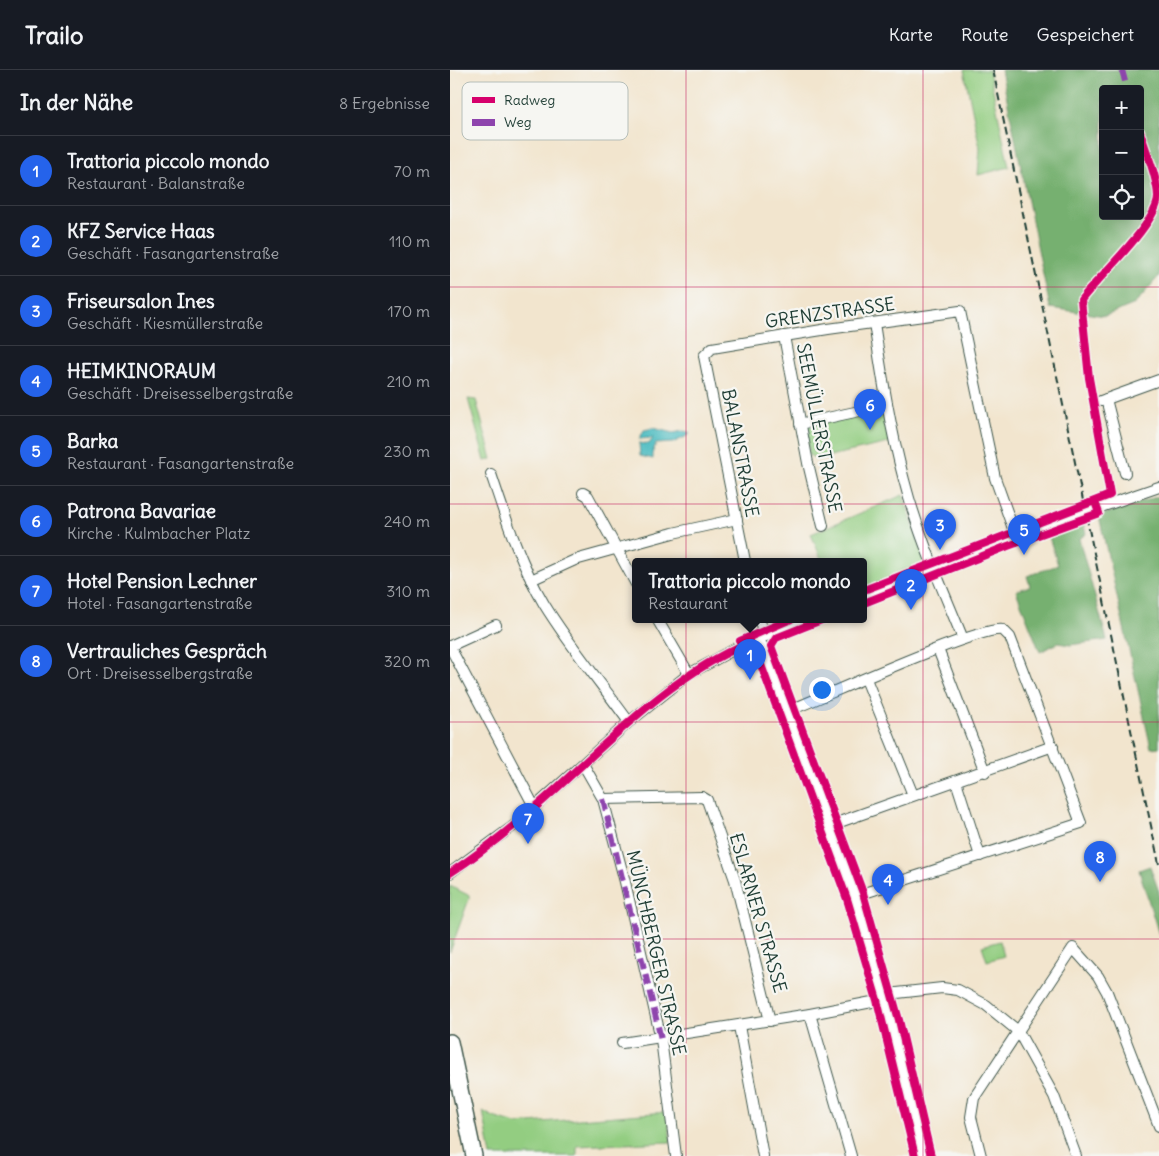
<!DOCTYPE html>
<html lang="de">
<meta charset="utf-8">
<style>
body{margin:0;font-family:Delius,sans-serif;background:#20242c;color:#f1f3f6}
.controls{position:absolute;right:15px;top:15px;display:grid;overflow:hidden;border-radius:5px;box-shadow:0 5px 20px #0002}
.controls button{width:45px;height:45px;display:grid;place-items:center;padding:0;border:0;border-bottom:1px solid #363941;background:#171b24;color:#f1f3f6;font:25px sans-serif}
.you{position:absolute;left:371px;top:619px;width:18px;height:18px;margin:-12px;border:4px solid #fff;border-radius:50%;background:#1a73e8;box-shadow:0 0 0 8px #1a73e833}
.badge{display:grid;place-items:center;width:32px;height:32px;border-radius:50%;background:#2563eb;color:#fff;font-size:16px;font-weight:700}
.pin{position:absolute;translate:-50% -41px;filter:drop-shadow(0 1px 2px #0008)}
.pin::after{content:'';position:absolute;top:26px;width:18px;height:15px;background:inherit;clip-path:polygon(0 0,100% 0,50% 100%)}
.popup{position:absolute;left:182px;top:488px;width:235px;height:65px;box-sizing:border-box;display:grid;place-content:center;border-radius:5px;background:#171b24;filter:drop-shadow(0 1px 4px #0005);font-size:16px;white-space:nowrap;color:#9ea1a6}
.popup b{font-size:19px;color:#f1f3f6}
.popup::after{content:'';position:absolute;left:50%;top:100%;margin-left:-10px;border:10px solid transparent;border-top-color:#171b24}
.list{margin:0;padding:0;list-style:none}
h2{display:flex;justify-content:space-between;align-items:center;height:65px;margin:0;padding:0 20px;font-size:21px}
h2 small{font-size:16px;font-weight:400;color:#9ea1a6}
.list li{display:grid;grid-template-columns:32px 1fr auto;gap:15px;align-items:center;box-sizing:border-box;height:70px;padding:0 20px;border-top:1px solid #363941}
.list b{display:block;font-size:19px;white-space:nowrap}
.list p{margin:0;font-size:16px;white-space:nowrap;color:#9ea1a6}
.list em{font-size:16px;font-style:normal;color:#9ea1a6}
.icon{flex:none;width:28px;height:28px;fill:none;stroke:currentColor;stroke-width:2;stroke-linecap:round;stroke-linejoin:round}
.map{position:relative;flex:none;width:709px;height:1086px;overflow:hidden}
header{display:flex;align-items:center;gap:30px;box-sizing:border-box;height:70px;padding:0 25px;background:#171b24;border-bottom:1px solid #363941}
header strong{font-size:24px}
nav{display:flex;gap:28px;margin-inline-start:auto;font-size:18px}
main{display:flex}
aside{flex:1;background:#171b24}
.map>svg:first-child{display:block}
</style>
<header>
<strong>Trailo</strong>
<nav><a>Karte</a><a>Route</a><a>Gespeichert</a></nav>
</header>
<main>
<aside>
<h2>In der Nähe<small>8 Ergebnisse</small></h2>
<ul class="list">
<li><span class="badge">1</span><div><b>Trattoria piccolo mondo</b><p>Restaurant · Balanstraße</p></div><em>70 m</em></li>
<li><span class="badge">2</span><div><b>KFZ Service Haas</b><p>Geschäft · Fasangartenstraße</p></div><em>110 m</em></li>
<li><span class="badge">3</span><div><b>Friseursalon Ines</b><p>Geschäft · Kiesmüllerstraße</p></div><em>170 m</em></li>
<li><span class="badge">4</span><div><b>HEIMKINORAUM</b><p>Geschäft · Dreisesselbergstraße</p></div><em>210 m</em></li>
<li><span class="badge">5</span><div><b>Barka</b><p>Restaurant · Fasangartenstraße</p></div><em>230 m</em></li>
<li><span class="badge">6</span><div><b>Patrona Bavariae</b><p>Kirche · Kulmbacher Platz</p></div><em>240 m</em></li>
<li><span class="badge">7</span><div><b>Hotel Pension Lechner</b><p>Hotel · Fasangartenstraße</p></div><em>310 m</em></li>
<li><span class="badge">8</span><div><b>Vertrauliches Gespräch</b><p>Ort · Dreisesselbergstraße</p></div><em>320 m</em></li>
</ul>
</aside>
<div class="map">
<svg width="709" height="1086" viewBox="0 0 709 1086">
<rect width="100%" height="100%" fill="#f6f6f2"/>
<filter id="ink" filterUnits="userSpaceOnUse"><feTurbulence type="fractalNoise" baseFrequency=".02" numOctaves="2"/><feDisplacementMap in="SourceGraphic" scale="10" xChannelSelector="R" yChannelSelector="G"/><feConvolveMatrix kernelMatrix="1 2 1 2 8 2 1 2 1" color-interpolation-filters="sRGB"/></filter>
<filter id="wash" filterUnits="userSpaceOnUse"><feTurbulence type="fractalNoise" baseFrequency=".0096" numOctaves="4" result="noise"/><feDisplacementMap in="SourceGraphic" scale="20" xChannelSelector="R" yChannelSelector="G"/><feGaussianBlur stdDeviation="1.12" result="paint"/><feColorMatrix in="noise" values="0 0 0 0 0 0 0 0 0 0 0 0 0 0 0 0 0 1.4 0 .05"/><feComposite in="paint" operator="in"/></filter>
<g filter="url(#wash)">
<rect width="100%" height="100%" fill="#f2e5ce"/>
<!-- green -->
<g fill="#93cd81" stroke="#59855a">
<polygon points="514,0 539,0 559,97 528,105 530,78"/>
<polygon points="18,329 26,330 42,389 35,391"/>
<polygon points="434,340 441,369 439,373 366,389 359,385 356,355"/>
<polygon points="453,425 475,491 473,494 414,518 414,491 372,491 361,464"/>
<polygon points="0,816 20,826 0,882"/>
<polygon points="550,871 554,886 537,891 532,876"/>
<polygon points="33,1041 43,1047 66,1054 217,1042 221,1072 127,1076 127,1086 41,1086"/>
</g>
<!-- forest -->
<g fill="#76b06f" stroke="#4a7652" fill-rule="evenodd">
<path d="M 551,0 L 709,0 L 709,206 L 685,234 L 655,246 L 600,238 ZM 653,19 L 690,19 L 690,146 L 653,146 Z"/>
<polygon points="709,426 709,677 701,678 649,446"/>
<polygon points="633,451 636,464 629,469 657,570 620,575 608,573 590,582 566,521 580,516 577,506 608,495 598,464"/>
<polygon points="700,796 709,822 709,865 689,800"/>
</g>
<!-- water -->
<polygon fill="#4dbcc1" stroke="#367c7a" points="203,358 223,363 233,361 239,362 239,365 223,373 206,374 203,381 203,389 190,386 189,373 199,374 203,368 189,369 194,360"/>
</g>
<g filter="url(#ink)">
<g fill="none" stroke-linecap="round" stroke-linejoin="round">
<!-- minor casing -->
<g stroke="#3f564b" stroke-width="12">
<g id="minor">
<path d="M 424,253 C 432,306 440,358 454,410 C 468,465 492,517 513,569"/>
<polyline points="334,266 358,393 373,456"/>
<polyline points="656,329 675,403"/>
<polyline points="651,331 709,310"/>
<polyline points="350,354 437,335"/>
<path d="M 41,404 C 56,449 70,493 94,534 C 119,575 151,613 179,652"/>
<polyline points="133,423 138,426 186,514"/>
<polyline points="642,440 709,417"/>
<polyline points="295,491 254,286 262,278 378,259 510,241 545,408 566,467"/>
<polyline points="81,510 125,490 223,463 287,449"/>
<polyline points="414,527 566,467 632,444"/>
<polyline points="207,549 239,604"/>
<polyline points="309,549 315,566"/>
<path d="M 309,568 C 375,737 438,907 473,1086"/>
<polyline points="0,576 46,555"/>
<polyline points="0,577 85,738"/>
<polyline points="488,579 535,702"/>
<polyline points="416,609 463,725"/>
<path d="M 338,641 C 371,628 531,555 553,560 L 560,567 L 631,753 L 405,826"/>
<polyline points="133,694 153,729 175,812 211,969 226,1086"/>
<polyline points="506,711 530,786"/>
<polyline points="153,729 252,727 257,730 285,810 320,951"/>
<polyline points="381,755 603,676"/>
<polyline points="0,803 66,754 179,652 239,604 292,575 359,549"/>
<polyline points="360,944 401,1086"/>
<polyline points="289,956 313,1086"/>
<polyline points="172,973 360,944 422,932 447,923 492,918 508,920 536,935 568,961 604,1026 626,1086"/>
<polyline points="531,1086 521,1047 524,1028 623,878 648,906 657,922 709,1056"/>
</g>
</g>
<!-- highway casing -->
<g stroke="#3f564b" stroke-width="18">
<polyline id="highway" points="0,972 24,1086"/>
</g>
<!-- minor -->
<use href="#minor" stroke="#fff" stroke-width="10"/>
<!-- highway -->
<use href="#highway" stroke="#fff" stroke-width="15"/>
<!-- rail -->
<polyline stroke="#1f3d34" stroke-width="2" stroke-dasharray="8 4" stroke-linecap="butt" points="543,0 709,794"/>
<!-- minor-bridge casing -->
<g stroke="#3f564b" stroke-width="12" stroke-linecap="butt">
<polyline id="minor-bridge" points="632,444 642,440"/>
</g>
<!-- minor-bridge -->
<use href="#minor-bridge" stroke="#fff" stroke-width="10"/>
<!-- quiet -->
<g stroke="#8e44ad" stroke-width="6" stroke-dasharray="12 6" stroke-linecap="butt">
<polyline points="672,0 677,19"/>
<polyline points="153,729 211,969"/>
</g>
<!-- cycleway casing -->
<g stroke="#f6f6f2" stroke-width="11">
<g id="cycleway">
<path d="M 414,520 L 660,425 L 639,308 L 631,230 C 648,207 709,152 708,126 C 707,105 696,82 690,62"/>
<polyline points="414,533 558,476 649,443 645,432"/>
<polyline points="341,549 290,571 296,581 303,580 307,584 397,829 427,930 465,1086"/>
<polyline points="374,549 326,568 321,576 413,823 449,950 481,1086"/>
<path d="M 0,803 C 38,778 73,749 107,718 C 166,664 224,604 300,572"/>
</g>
</g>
<!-- cycleway -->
<use href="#cycleway" stroke="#d6006c" stroke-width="8"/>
</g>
</g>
<!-- grid -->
<path fill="none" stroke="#c2185b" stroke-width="1" stroke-opacity="0.55" d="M 236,0 L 236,1086M 473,0 L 473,1086M 0,217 L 709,217M 0,434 L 709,434M 0,652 L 709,652M 0,869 L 709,869"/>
<g text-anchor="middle" stroke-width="4.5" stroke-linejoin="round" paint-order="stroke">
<!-- street labels -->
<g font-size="18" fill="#1f3d34" stroke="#f6f6f2">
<text transform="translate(380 243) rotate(-8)" y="6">GRENZSTRASSE</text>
<text transform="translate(369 358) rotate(79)" y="6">SEEMÜLLERSTRASSE</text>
<text transform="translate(290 383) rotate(79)" y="6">BALANSTRASSE</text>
<text transform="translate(308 843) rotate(74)" y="6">ESLARNER STRASSE</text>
<text transform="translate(206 883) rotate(77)" y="6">MÜNCHBERGER STRASSE</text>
</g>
</g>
<!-- legend -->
<rect x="12" y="12" width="166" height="58" rx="8" fill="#f6f6f2" stroke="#b6beb9" stroke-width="1"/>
<rect x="22" y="27" width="23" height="6" fill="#d6006c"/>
<rect x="22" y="49" width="23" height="7" fill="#8e44ad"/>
<g font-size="14" fill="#1f3d34">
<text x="54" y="35">Radweg</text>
<text x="54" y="57">Weg</text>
</g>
</svg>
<div class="controls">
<button>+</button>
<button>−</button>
<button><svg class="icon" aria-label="locate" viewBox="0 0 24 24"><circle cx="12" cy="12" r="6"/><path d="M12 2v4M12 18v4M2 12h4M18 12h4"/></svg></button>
</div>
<div class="you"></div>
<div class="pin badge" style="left:300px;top:610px">1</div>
<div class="popup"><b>Trattoria piccolo mondo</b>Restaurant</div>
<div class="pin badge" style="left:461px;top:540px">2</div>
<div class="pin badge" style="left:490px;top:480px">3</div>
<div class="pin badge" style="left:438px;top:835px">4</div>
<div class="pin badge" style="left:574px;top:485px">5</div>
<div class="pin badge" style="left:420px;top:360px">6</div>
<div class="pin badge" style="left:78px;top:774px">7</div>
<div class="pin badge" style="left:650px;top:812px">8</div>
</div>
</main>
